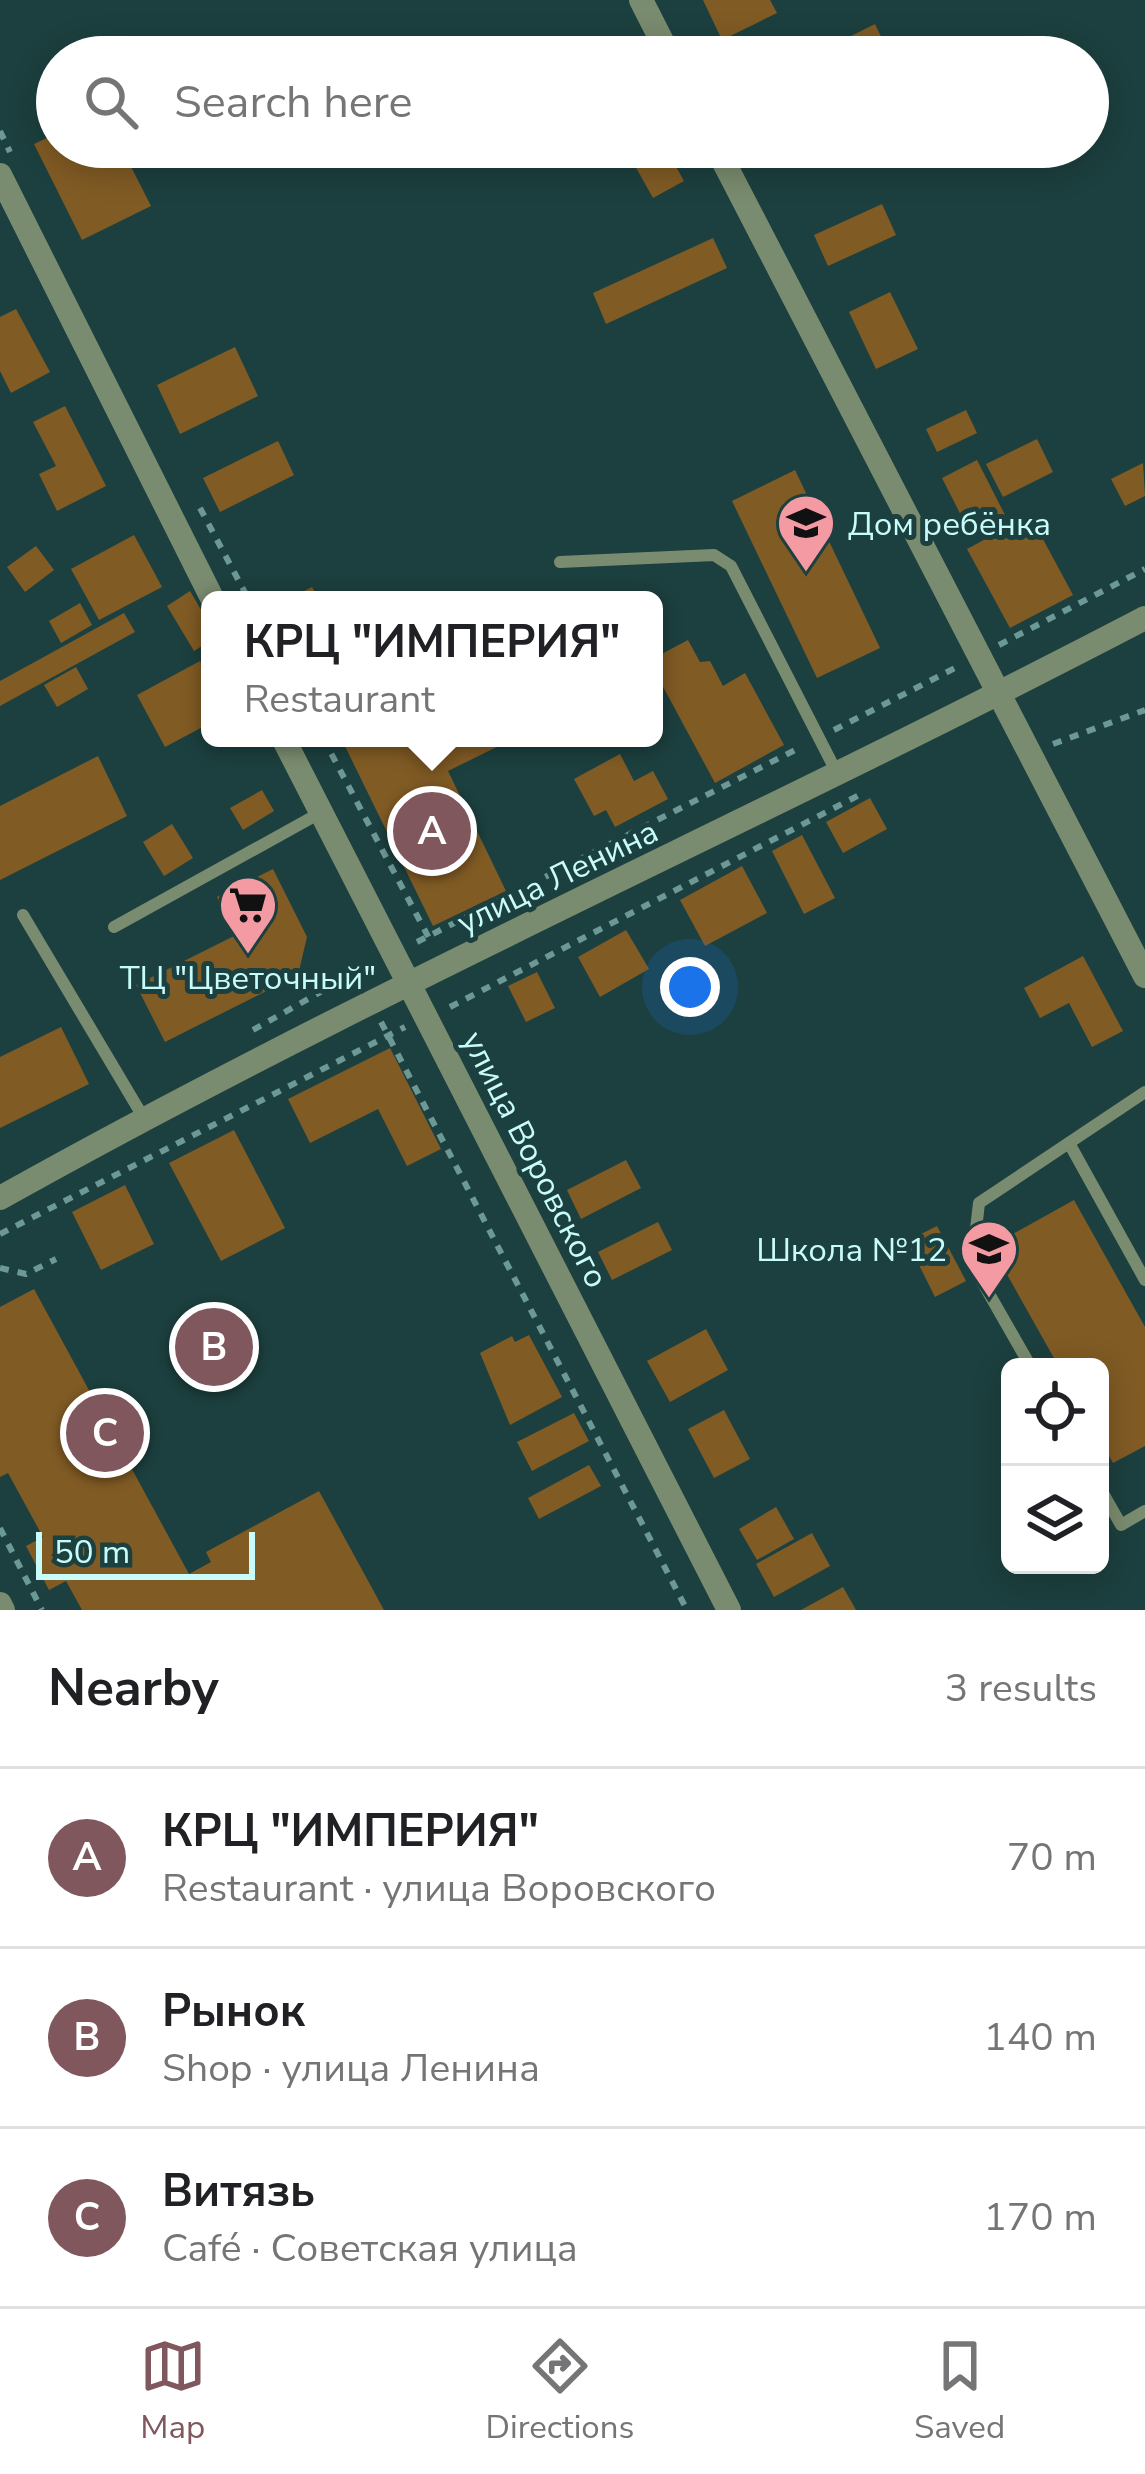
<!DOCTYPE html>
<meta charset="utf-8">
<style>
body{margin:0;font-family:"Nunito Sans",sans-serif;background:#f6f6f6;color:#202124}
.controls{position:absolute;right:36px;bottom:36px;display:grid;overflow:hidden;border-radius:18px;box-shadow:0 6px 30px #0003}
.controls button{width:108px;height:108px;display:grid;place-items:center;padding:0;border:0;border-bottom:3px solid #e0e0e0;background:#fff;color:#202124;font:60px sans-serif}
.scale{position:absolute;left:36px;bottom:30px;width:219px;box-sizing:border-box;padding-left:12px;border:6px solid #c8fcfa;border-top:0;font-size:33px;line-height:42px;white-space:nowrap;color:#c8fcfa;-webkit-text-stroke:9px #1c403f;paint-order:stroke}
.you{position:absolute;left:690px;top:987px;width:42px;height:42px;margin:-30px;border:9px solid #fff;border-radius:50%;background:#1a73e8;box-shadow:0 0 0 18px #1a73e833}
.badge{display:grid;place-items:center;width:78px;height:78px;border-radius:50%;background:#7f575d;color:#fff;font-size:39px;font-weight:700}
.pin{position:absolute;translate:-50% -50%;border:6px solid #fff;box-shadow:0 3px 12px #0006}
.popup{position:absolute;left:201px;top:591px;width:462px;height:156px;box-sizing:border-box;display:grid;place-content:center;border-radius:18px;background:#fff;filter:drop-shadow(0 3px 9px #0005);font-size:39px;white-space:nowrap;color:#757577}
.popup b{font-size:45px;color:#202124}
.popup::after{content:'';position:absolute;left:50%;top:100%;margin-left:-24px;border:24px solid transparent;border-top-color:#fff}
.list{margin:0;padding:0;list-style:none}
h2{display:flex;justify-content:space-between;align-items:center;height:156px;margin:0;padding:0 48px;font-size:51px}
h2 small{font-size:39px;font-weight:400;color:#757577}
.list li{display:grid;grid-template-columns:78px 1fr auto;gap:36px;align-items:center;box-sizing:border-box;height:180px;padding:0 48px;border-top:3px solid #e0e0e0}
.list b{display:block;font-size:45px;white-space:nowrap}
.list p{margin:0;font-size:39px;white-space:nowrap;color:#757577}
.list em{font-size:39px;font-style:normal;color:#757577}
.icon{flex:none;width:66px;height:66px;fill:none;stroke:currentColor;stroke-width:2;stroke-linecap:round;stroke-linejoin:round}
.map{position:relative;flex:none;width:1145px;height:1610px;overflow:hidden}
.search{position:absolute;background:#fff;box-shadow:0 6px 30px #0003;left:36px;right:36px;top:36px;height:132px;display:flex;align-items:center;gap:30px;box-sizing:border-box;padding:0 42px;border-radius:66px;color:#757577;font-size:45px}
.sheet{height:696px;background:#fff}
nav{display:flex;justify-content:space-around;align-items:center;box-sizing:border-box;height:168px;border-top:3px solid #e0e0e0;background:#fff;font-size:33px;color:#757577}
nav a{display:grid;justify-items:center;gap:6px}
nav .on{color:#7f575d}
.map>svg:first-child{display:block}
</style>
<div class="map">
<svg width="1145" height="1610" viewBox="0 0 1145 1610">
<rect width="100%" height="100%" fill="#1c403f"/>
<!-- building -->
<g fill="#815b24">
<polygon points="703,0 770,0 777,13 722,40"/>
<polygon points="875,24 891,57 856,57 847,38"/>
<polygon points="57,133 57,147 121,147 151,206 82,240 34,144"/>
<polygon points="644,147 665,147 684,181 653,198 629,155"/>
<polygon points="882,204 896,235 828,266 814,235"/>
<polygon points="713,238 727,268 606,324 593,293"/>
<polygon points="890,292 918,349 876,369 849,312"/>
<polygon points="16,309 50,372 11,393 0,371 0,317"/>
<polygon points="235,347 258,396 180,434 157,385"/>
<polygon points="65,406 106,486 57,511 39,474 56,466 33,422"/>
<polygon points="966,410 977,433 937,452 926,429"/>
<polygon points="1037,439 1053,472 1003,497 986,464"/>
<polygon points="278,441 294,475 220,512 203,478"/>
<polygon points="977,460 1005,515 970,533 942,478"/>
<polygon points="1143,463 1145,496 1125,506 1111,479"/>
<polygon points="795,470 880,648 817,678 732,501"/>
<polygon points="1030,515 1073,595 1010,628 967,549"/>
<polygon points="134,535 162,587 99,620 71,569"/>
<polygon points="36,546 54,570 25,592 7,567"/>
<polygon points="312,587 319,600 287,600"/>
<polygon points="190,591 210,625 210,641 194,651 167,606"/>
<polygon points="80,603 92,625 61,643 49,621"/>
<polygon points="124,613 135,632 0,706 0,681"/>
<polygon points="688,640 700,662 710,661 723,686 745,673 784,745 715,783 654,670 654,658"/>
<polygon points="200,661 210,680 210,723 165,747 137,695"/>
<polygon points="76,667 88,689 57,707 44,685"/>
<polygon points="341,738 515,738 448,771 506,891 433,926"/>
<polygon points="620,754 634,781 653,771 668,799 615,827 606,810 594,816 574,779"/>
<polygon points="98,756 127,816 0,880 0,806"/>
<polygon points="262,790 274,811 243,830 230,808"/>
<polygon points="870,798 887,829 843,853 826,822"/>
<polygon points="172,824 193,858 164,876 143,842"/>
<polygon points="802,835 835,898 804,914 772,851"/>
<polygon points="742,866 767,913 705,946 680,900"/>
<polygon points="273,869 307,937 298,975 165,1042 136,985 236,935 217,897"/>
<polygon points="626,930 649,969 600,997 578,957"/>
<polygon points="1083,956 1123,1031 1092,1047 1069,1003 1040,1018 1024,988"/>
<polygon points="537,972 555,1008 526,1022 508,986"/>
<polygon points="61,1027 89,1084 0,1128 0,1057"/>
<polygon points="390,1048 441,1149 407,1166 378,1109 310,1143 288,1099"/>
<polygon points="234,1130 285,1228 221,1261 169,1163"/>
<polygon points="626,1160 641,1188 581,1219 567,1190"/>
<polygon points="125,1185 154,1244 101,1270 72,1212"/>
<polygon points="1074,1200 1145,1327 1145,1446 1113,1463 1100,1440 1100,1367 1059,1367 991,1246"/>
<polygon points="658,1222 672,1250 612,1280 598,1252"/>
<polygon points="937,1226 966,1281 935,1297 907,1241"/>
<polygon points="34,1289 189,1574 211,1562 206,1552 319,1491 384,1610 82,1610 66,1581 49,1590 26,1546 43,1537 8,1473 0,1477 0,1307"/>
<polygon points="706,1329 728,1370 670,1402 647,1361"/>
<polygon points="529,1335 562,1397 510,1425 480,1353 512,1336 515,1342"/>
<polygon points="724,1410 750,1459 714,1478 688,1429"/>
<polygon points="574,1413 589,1441 532,1471 517,1442"/>
<polygon points="589,1465 601,1486 539,1519 528,1498"/>
<polygon points="776,1507 794,1539 757,1560 739,1529"/>
<polygon points="812,1533 830,1566 774,1597 756,1564"/>
<polygon points="843,1587 856,1610 801,1610"/>
</g>
<g fill="none" stroke-linecap="round" stroke-linejoin="round">
<!-- path -->
<g stroke="#6c9896" stroke-width="6" stroke-dasharray="9 9" stroke-linecap="butt">
<polyline points="0,131 10,152"/>
<polyline points="200,508 249,600"/>
<polyline points="999,645 1145,569"/>
<polyline points="834,730 955,668"/>
<polyline points="323,738 430,940"/>
<polyline points="1053,744 1145,710"/>
<polyline points="417,942 801,747"/>
<polyline points="450,1007 865,792"/>
<polyline points="381,1022 687,1610"/>
<polyline points="253,1030 372,963"/>
<polyline points="0,1234 405,1027"/>
<polyline points="0,1268 26,1274 56,1259"/>
<polyline points="0,1528 42,1610"/>
</g>
<!-- service -->
<g stroke="#7a8c6f" stroke-width="12">
<polyline points="560,562 714,555 731,566 838,775"/>
<polyline points="23,915 145,1120"/>
<polyline points="114,927 320,813"/>
<polyline points="1069,1143 1145,1280"/>
<polyline points="1031,1367 972,1264 979,1203 1145,1092"/>
<polyline points="1100,1488 1121,1525 1145,1511"/>
</g>
<!-- minor -->
<g stroke="#7a8c6f" stroke-width="24">
<polyline points="641,0 670,57"/>
<polyline points="716,147 1145,976"/>
<polyline points="409,984 729,1610"/>
<polyline points="0,1604 3,1610"/>
</g>
<!-- tertiary -->
<g stroke="#7a8c6f" stroke-width="24">
<polyline points="0,175 213,600"/>
<polyline points="283,738 409,984"/>
<path d="M 0,1198 C 373,989 766,816 1145,618"/>
</g>
</g>
<!-- icons -->
<defs>
<g id="school-pin" transform="scale(3)"><path d="M0 17L-7.5 6A9.5 9.5 0 1 1 7.5 6Z" fill="#f49aa3" stroke="#1c403f"/><path d="M0-5L7-2L0 1L-7-2ZM-4 1L0 2.5L4 1V4Q0 6-4 4Z" fill="#111"/></g>
<g id="supermarket-pin" transform="scale(3)"><path d="M0 17L-7.5 6A9.5 9.5 0 1 1 7.5 6Z" fill="#f49aa3" stroke="#1c403f"/><path d="M-6-5.5h2.5l.6 2H6L4.5 2H-2.5L-4.4-4H-6ZM-1.5 3.2a1.3 1.3 0 1 0 .1 0ZM3 3.2a1.3 1.3 0 1 0 .1 0Z" fill="#111"/></g>
</defs>
<g fill-rule="evenodd">
<use href="#school-pin" x="806" y="523"/>
<use href="#supermarket-pin" x="248" y="905"/>
<use href="#school-pin" x="989" y="1249"/>
</g>
<g text-anchor="middle" stroke-width="10" stroke-linejoin="round" paint-order="stroke">
<!-- poi labels -->
<g font-size="33" fill="#c8fcfa" stroke="#1c403f" text-anchor="start">
<text x="848" y="535">Дом ребёнка</text>
<text x="248" y="989" text-anchor="middle">ТЦ "Цветочный"</text>
<text x="947" y="1261" text-anchor="end">Школа №12</text>
</g>
<!-- street labels -->
<g font-size="33" fill="#c8fcfa" stroke="#1c403f">
<text transform="translate(557 876) rotate(-26)" y="12">улица Ленина</text>
<text transform="translate(536 1159) rotate(63)" y="12">улица Воровского</text>
</g>
</g>
</svg>
<div class="controls">
<button><svg class="icon" aria-label="locate" viewBox="0 0 24 24"><circle cx="12" cy="12" r="6"/><path d="M12 2v4M12 18v4M2 12h4M18 12h4"/></svg></button>
<button><svg class="icon" aria-label="layers" viewBox="0 0 24 24"><path d="M12 4l9 5-9 5-9-5zM3 14l9 5 9-5"/></svg></button>
</div>
<div class="scale">50 m</div>
<div class="you"></div>
<div class="pin badge" style="left:432px;top:831px">A</div>
<div class="popup"><b>КРЦ &quot;ИМПЕРИЯ&quot;</b>Restaurant</div>
<div class="pin badge" style="left:214px;top:1347px">B</div>
<div class="pin badge" style="left:105px;top:1433px">C</div>
<div class="search"><svg class="icon" aria-label="search" viewBox="0 0 24 24"><circle cx="10" cy="10" r="6"/><path d="M15 15l6 6"/></svg>Search here</div>
</div>
<section class="sheet">
<h2>Nearby<small>3 results</small></h2>
<ul class="list">
<li><span class="badge">A</span><div><b>КРЦ &quot;ИМПЕРИЯ&quot;</b><p>Restaurant · улица Воровского</p></div><em>70 m</em></li>
<li><span class="badge">B</span><div><b>Рынок</b><p>Shop · улица Ленина</p></div><em>140 m</em></li>
<li><span class="badge">C</span><div><b>Витязь</b><p>Café · Советская улица</p></div><em>170 m</em></li>
</ul>
</section>
<nav>
<a class="on"><svg class="icon" aria-label="map" viewBox="0 0 24 24"><path d="M3 6l6-2 6 2 6-2v14l-6 2-6-2-6 2zM9 4v14M15 6v14"/></svg>Map</a>
<a><svg class="icon" aria-label="directions" viewBox="0 0 24 24"><path d="M12 3l9 9-9 9-9-9zM9 14v-3h6M13 9l2 2-2 2"/></svg>Directions</a>
<a><svg class="icon" aria-label="saved" viewBox="0 0 24 24"><path d="M7 4h10v16l-5-4-5 4z"/></svg>Saved</a>
</nav>
